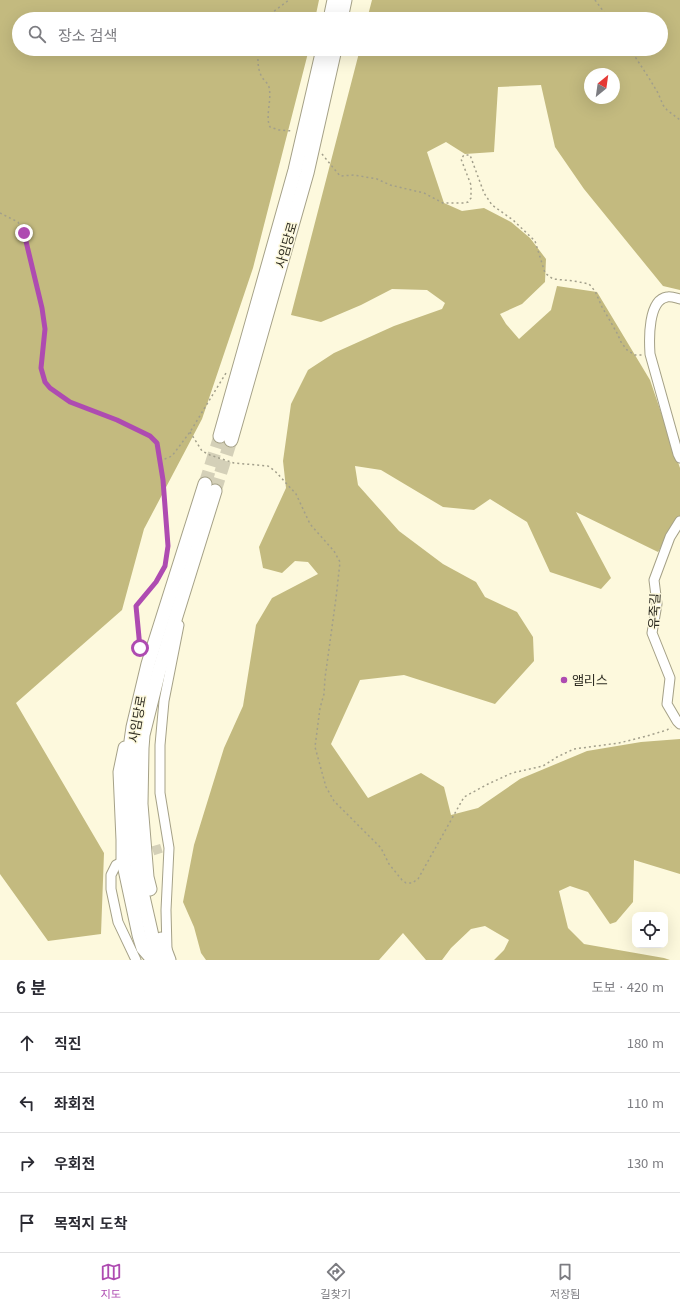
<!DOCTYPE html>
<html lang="ko">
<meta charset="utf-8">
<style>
body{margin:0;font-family:Georgia,"Noto Sans KR",serif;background:#f2f2f3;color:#2b2b33}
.controls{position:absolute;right:12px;bottom:12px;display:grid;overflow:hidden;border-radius:8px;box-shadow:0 4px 16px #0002}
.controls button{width:36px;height:36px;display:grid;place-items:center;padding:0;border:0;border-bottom:1px solid #e1e1e2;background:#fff;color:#2b2b33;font:20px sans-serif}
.compass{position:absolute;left:584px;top:68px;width:36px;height:36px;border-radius:50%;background:#fff;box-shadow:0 4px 16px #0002;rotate:29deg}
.stop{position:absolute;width:12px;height:12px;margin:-9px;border:3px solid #ae4bb1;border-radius:50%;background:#fff}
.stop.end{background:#ae4bb1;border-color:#fff;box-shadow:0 1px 4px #0008}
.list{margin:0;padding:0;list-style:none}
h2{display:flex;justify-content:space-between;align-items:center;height:52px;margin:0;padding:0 16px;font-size:17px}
h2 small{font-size:13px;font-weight:400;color:#7c7c81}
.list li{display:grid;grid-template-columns:26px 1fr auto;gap:12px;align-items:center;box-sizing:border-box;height:60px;padding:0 16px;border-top:1px solid #e1e1e2}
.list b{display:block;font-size:15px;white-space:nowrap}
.list em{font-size:13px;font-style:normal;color:#7c7c81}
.icon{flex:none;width:22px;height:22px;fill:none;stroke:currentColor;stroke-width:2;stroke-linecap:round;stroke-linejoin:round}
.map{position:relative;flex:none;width:680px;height:960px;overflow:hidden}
.search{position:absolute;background:#fff;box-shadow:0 4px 16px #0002;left:12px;right:12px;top:12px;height:44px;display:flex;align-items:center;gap:10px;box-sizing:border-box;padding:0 14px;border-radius:22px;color:#7c7c81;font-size:15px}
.sheet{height:292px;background:#fff}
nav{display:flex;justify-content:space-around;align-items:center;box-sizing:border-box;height:56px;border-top:1px solid #e1e1e2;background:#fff;font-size:11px;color:#7c7c81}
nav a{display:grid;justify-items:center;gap:2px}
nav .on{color:#ae4bb1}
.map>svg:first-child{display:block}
</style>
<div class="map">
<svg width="680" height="960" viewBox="0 0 680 960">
<rect width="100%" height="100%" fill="#fdf9dd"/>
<!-- forest -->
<g fill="#c3ba7f" fill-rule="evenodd">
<polygon points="0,0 319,0 315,19 19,19 19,49 309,49 253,268 202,419 144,529 122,610 16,703 104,853 101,934 48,941 0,874"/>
<path d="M 372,0 L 680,0 L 680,290 L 663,286 L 584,189 L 555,147 L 541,85 L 498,87 L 494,152 L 465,154 L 446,142 L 427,152 L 444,203 L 462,211 L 484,208 L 511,222 L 530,238 L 546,259 L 545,282 L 522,304 L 500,314 L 506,324 L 519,339 L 551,310 L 557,286 L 597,292 L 650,380 L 680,468 L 680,519 L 658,552 L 576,512 L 611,578 L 601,589 L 550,572 L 527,522 L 490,499 L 474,510 L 443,507 L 381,470 L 355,466 L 358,485 L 399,531 L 443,564 L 476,582 L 485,597 L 517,612 L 533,637 L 534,661 L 495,704 L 404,675 L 360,680 L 331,744 L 368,798 L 421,773 L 444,787 L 451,815 L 478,808 L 520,779 L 587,751 L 641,742 L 680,739 L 680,874 L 634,860 L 633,902 L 616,922 L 610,924 L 588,892 L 570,886 L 559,891 L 568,928 L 584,944 L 664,958 L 670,960 L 494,960 L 504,950 L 509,940 L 485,926 L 471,929 L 451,948 L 442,960 L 426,960 L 403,933 L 379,960 L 206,960 L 201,953 L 194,927 L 183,902 L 194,845 L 224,748 L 243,706 L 256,625 L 272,598 L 318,574 L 308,562 L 295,561 L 282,573 L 263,568 L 259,547 L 286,488 L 283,461 L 291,404 L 308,370 L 334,353 L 394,326 L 442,309 L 445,303 L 427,290 L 392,289 L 361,305 L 321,322 L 291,315 L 360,49 L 661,49 L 661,19 L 367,19 ZM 590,74 L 614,74 L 614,98 L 590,98 Z"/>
</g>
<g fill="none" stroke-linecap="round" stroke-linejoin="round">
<!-- minor-tunnel -->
<polyline stroke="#d4d0b8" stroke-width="9" stroke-dasharray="9 4.5" stroke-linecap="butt" points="140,855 162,848"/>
<!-- highway-tunnel -->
<g stroke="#d4d0b8" stroke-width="13" stroke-dasharray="13 6" stroke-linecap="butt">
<polyline points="205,484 220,436"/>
<polyline points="215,491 231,440"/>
</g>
<!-- minor casing -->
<g stroke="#a5a187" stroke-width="11">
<g id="minor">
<path d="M 680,299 C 676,298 671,296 667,297 C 648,300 649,339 650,354 L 678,454 L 680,458"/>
<polyline points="680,521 670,537 654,580 657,604 652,633 670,678 667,704 677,721 680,724"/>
<polyline points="128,859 116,865 111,875 111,889 118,922 136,960"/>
<polyline points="167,950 166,910 169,848 160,793 160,745 164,701 179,625"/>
</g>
</g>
<!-- highway casing -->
<g stroke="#a5a187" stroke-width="15">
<g id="highway">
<polyline points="330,19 334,0"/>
<polyline points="341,19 345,0"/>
<polyline points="220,436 295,170 323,49"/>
<polyline points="231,440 307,173 335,49"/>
<polyline points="125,748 120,772 123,840 123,860 139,935 143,948 149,955 158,957"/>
<polyline points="150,889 147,877 141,804 142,748 143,735 159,671 215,491"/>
<polyline points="161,939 169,960"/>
<polyline points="159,960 152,936 137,870 130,797 131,741 133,727 148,664 205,484"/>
</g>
</g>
<!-- path -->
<g stroke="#a29f8b" stroke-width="1.5" stroke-dasharray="2 3" stroke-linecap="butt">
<polyline points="595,0 609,19"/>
<polyline points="268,19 273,12 289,0"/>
<path d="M 258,49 C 258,58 257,69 262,77 C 264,81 268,83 269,87 C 272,100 265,117 270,127 L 279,130 L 293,131"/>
<polyline points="630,49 649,78 658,93 663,105 667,110 680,120"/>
<polyline points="322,154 340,176 354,175 377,179 390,185 424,193 443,203 464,203 468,202 471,198 471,185 461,159 464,155 470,155 484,193 492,205 513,220 535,241 545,273 553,279 574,281 589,284 595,291 602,307 617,333 621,342 627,350 635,355 642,355"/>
<polyline points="0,213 18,222 24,233 42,308 45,329 41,368 45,382 50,388 70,402 117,420 151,436 157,443 163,480 168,546 165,566 156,582 136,606 140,648 139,656"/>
<polyline points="190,432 202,451 210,455 234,463 268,466 275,471 296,494 310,524 334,551 340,562 336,598 325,678 324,694 320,708 315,747 326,787 334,801 381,848 389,864 402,880 406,883 412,883 418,879 464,797 488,784 512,773 543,766 557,757 574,749 619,743 647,736 667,730 671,727"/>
<polyline points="160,461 172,456 190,432 226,373"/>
</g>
<!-- minor -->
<use href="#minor" stroke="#fff" stroke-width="9"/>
<!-- highway -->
<use href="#highway" stroke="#fff" stroke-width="13"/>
</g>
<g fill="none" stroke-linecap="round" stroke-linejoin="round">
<!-- route -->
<polyline stroke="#ae4bb1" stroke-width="5" points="24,233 42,308 45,329 41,368 45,382 50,388 70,402 117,420 150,436 157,443 163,480 168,546 165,566 156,582 136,606 140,648"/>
</g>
<!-- markers -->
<circle fill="#ae4bb1" stroke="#fdf9dd" stroke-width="1.5" cx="564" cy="680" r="4"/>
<g text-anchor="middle" stroke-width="3" stroke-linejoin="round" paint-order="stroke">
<!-- street labels -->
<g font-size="13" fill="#2e2c22" stroke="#fdf9dd">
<text transform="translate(286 245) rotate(-74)" y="5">사임당로</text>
<text transform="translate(654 611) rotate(-87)" y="5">유죽길</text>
<text transform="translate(137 719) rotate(-80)" y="5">사임당로</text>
</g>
<!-- poi labels -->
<g font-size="13" fill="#2e2c22" stroke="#fdf9dd" text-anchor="start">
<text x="572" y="685">앨리스</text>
</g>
</g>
</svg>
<div class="controls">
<button><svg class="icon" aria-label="locate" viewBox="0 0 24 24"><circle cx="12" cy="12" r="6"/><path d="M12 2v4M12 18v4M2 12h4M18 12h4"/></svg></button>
</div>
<svg class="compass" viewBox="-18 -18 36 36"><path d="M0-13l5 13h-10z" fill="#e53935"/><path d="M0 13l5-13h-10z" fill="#7c7c81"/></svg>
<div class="stop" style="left:140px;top:648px"></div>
<div class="stop end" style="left:24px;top:233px"></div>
<div class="search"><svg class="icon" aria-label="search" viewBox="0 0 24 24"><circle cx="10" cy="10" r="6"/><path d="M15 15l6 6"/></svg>장소 검색</div>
</div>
<section class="sheet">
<h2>6 분<small>도보 · 420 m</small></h2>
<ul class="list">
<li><svg class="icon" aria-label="ahead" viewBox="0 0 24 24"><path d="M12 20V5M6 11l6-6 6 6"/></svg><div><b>직진</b></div><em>180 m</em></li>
<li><svg class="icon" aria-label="left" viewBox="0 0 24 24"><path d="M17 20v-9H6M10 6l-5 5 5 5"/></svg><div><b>좌회전</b></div><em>110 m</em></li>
<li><svg class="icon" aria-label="right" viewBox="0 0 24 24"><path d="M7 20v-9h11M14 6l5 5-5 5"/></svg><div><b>우회전</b></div><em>130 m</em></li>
<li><svg class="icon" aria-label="arrive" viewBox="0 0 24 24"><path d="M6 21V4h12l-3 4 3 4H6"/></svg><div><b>목적지 도착</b></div></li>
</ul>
</section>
<nav>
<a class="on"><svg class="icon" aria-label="map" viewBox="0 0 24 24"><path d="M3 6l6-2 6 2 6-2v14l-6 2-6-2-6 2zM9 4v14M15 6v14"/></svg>지도</a>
<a><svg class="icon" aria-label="directions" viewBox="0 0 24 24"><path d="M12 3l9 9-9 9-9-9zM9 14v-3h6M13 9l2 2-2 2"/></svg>길찾기</a>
<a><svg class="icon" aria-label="saved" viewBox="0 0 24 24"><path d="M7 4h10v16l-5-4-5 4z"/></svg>저장됨</a>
</nav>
